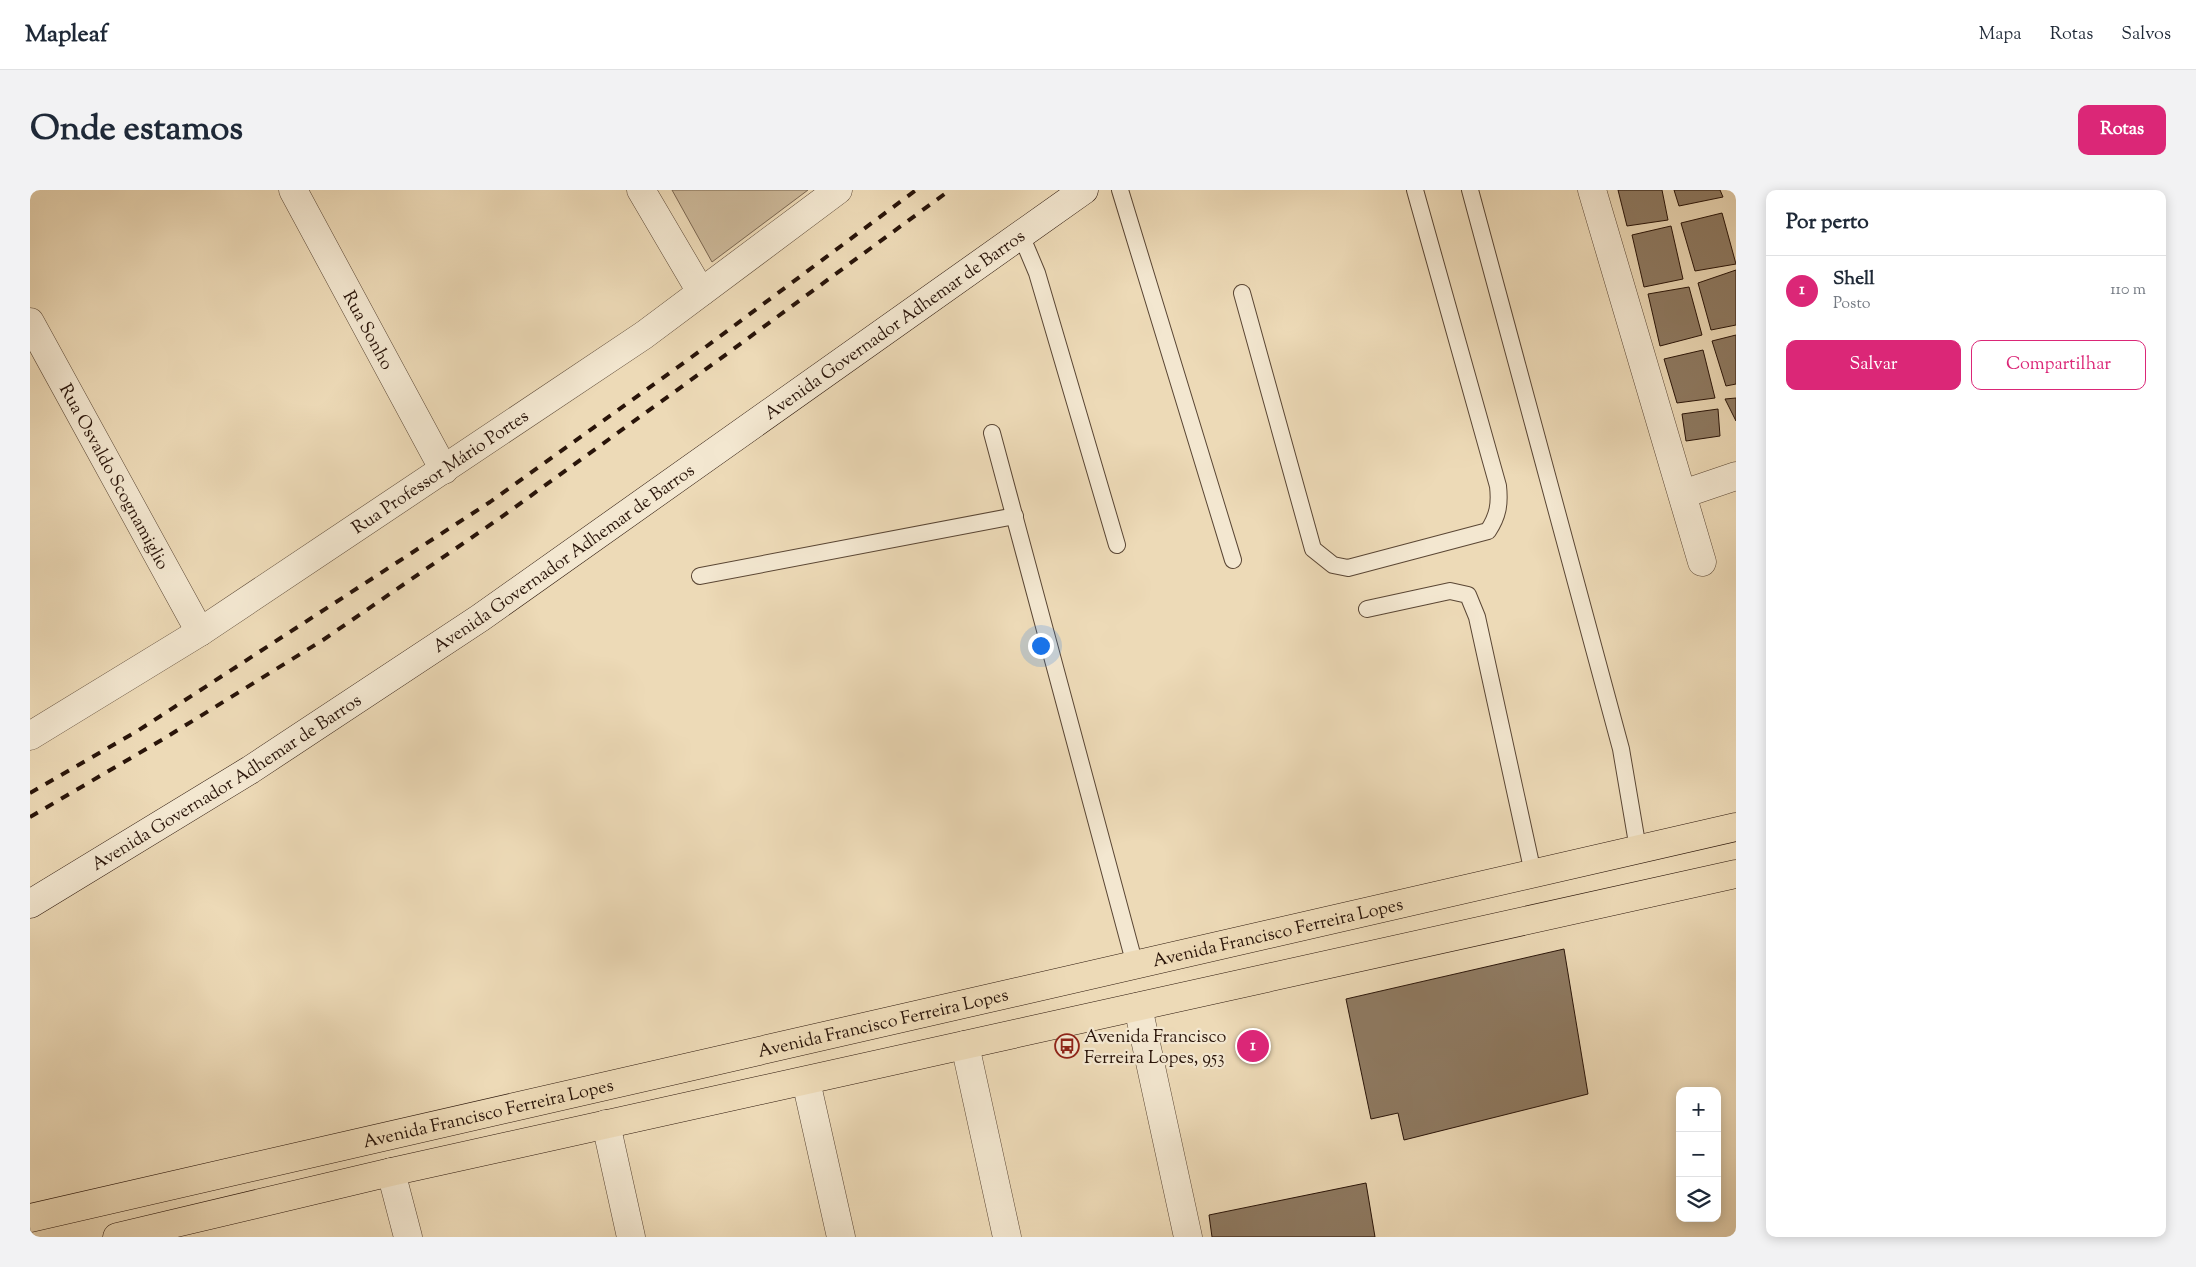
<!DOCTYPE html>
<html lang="pt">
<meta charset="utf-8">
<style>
body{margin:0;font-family:"Sorts Mill Goudy",serif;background:#f2f2f3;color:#1f2937}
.controls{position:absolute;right:15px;bottom:15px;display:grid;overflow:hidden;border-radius:10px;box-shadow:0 2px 12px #0003}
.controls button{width:45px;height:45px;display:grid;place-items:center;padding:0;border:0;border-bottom:1px solid #e0e1e3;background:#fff;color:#1f2937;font:25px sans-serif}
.you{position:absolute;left:1010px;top:455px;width:18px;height:18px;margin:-12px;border:4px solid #fff;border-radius:50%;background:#1a73e8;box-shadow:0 0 0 8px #1a73e833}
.badge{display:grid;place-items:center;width:32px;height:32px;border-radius:50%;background:#db2777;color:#fff;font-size:16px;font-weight:700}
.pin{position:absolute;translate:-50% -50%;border:2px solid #fff;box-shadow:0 1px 5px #0006}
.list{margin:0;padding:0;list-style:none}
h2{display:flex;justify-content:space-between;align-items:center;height:65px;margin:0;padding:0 20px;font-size:21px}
h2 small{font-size:16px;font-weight:400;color:#747a83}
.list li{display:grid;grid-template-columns:32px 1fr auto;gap:15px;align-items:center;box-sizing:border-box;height:70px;padding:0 20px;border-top:1px solid #e0e1e3}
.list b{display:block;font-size:19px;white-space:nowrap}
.list p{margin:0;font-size:16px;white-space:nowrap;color:#747a83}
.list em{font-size:16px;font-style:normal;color:#747a83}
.actions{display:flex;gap:10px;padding:15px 20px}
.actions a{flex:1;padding:11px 0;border:1px solid #db2777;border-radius:10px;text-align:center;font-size:18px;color:#db2777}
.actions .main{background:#db2777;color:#fff}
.icon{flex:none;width:28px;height:28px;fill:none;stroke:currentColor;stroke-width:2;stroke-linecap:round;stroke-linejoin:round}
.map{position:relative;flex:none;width:1706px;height:1047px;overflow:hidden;border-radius:10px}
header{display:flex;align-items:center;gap:30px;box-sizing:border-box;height:70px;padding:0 25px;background:#fff;border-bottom:1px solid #e0e1e3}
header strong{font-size:24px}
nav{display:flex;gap:28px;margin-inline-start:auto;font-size:18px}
.intro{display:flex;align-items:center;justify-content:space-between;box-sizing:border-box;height:120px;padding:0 30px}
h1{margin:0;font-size:35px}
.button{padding:12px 22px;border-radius:10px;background:#db2777;color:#fff;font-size:18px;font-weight:700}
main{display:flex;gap:30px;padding:0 30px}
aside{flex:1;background:#fff;border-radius:10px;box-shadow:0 2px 12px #0003}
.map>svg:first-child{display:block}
</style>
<header>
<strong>Mapleaf</strong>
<nav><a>Mapa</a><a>Rotas</a><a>Salvos</a></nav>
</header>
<div class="intro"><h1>Onde estamos</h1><a class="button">Rotas</a></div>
<main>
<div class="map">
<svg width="1706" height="1047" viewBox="0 0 1706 1047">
<rect width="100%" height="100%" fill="#eddab7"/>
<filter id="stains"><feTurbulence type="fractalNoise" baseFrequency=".004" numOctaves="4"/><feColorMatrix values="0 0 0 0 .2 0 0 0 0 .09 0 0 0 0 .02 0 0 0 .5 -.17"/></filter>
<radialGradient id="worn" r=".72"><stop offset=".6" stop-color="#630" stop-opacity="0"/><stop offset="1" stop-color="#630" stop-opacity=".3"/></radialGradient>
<!-- green -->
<polygon fill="#ccb899" stroke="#7a6651" points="642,0 778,0 682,72"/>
<!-- building -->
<g fill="#8f7b63" stroke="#291409">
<polygon points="1588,0 1632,0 1638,30 1597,36"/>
<polygon points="1644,0 1690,0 1693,7 1649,16"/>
<polygon points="1692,23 1706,74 1665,81 1651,33"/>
<polygon points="1641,36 1653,89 1614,97 1602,45"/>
<polygon points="1706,80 1706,135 1681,140 1668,93"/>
<polygon points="1659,97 1672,145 1630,156 1618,104"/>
<polygon points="1706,145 1706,194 1696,196 1682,151"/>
<polygon points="1673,160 1685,208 1647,213 1634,169"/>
<polygon points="1706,208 1706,231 1695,209"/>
<polygon points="1688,219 1690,246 1656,251 1652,224"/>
<polygon points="1534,759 1558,904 1374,950 1368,923 1341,929 1316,809"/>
<polygon points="1336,993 1345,1047 1182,1047 1179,1025"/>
</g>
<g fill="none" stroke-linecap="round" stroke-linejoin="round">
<!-- lane casing -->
<g stroke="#5a4634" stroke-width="18">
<g id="lane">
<polyline points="1090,0 1203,370"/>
<polyline points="1440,0 1591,559 1608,659"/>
<polyline points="991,45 1007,83 1087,355"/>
<path d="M 1212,103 L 1283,359 L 1303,375 L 1318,378 L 1458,341 C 1468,326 1470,314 1468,296 L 1385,0"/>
<polyline points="962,243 1105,775"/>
<polyline points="670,386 985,326"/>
<polyline points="1337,419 1420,401 1438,405 1447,427 1503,683"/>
</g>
</g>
<!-- street casing -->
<g stroke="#5a4634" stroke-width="29">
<g id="street">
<path id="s1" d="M 263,0 L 414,280"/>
<polyline points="611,0 671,102"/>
<polyline points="1562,0 1672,372"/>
<path id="s2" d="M 0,132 L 170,442"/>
<polyline points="1653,304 1706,286"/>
<path id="s3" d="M 0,546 L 170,442 L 614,145 L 808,0"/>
<polyline points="1108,817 1158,1047"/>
<polyline points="935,855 977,1047"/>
<polyline points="776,891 811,1047"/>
<polyline points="576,934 601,1047"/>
<polyline points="361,982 378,1047"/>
</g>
</g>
<!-- secondary casing -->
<g stroke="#291409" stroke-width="29">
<g id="secondary">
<path id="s4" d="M 0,714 L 220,580 L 450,428 L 1054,0"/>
</g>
</g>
<!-- primary casing -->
<g stroke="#291409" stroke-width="29">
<g id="primary">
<path id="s5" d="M 0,1028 L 1706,637"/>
<polyline points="87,1047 361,982 1706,684"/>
</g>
</g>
<!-- lane -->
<use href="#lane" stroke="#f3e7d0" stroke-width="16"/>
<!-- street -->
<use href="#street" stroke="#f3e7d0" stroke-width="28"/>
<!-- secondary -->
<use href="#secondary" stroke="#f3e7d0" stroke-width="28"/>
<!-- primary -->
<use href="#primary" stroke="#eddab7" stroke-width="28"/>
<!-- rail -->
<g stroke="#291409" stroke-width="4" stroke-dasharray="9 9" stroke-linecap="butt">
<polyline points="0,603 109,540 460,312 677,156 886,0"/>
<polyline points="0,627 135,548 293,450 470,328 683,174 920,0"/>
</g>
</g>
<!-- icons -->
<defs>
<g id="bus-ring" transform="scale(1.25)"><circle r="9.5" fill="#f3e7d0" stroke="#8f2418" stroke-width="1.5"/><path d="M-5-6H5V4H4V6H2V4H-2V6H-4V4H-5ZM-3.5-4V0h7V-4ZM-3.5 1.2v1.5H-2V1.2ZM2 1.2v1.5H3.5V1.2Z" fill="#8f2418"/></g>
</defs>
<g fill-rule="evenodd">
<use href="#bus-ring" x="1037" y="856"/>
</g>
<g text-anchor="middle" stroke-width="4.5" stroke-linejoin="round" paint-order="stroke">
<!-- street labels -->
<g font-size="18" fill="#291409" stroke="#f3e7d0">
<text dy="6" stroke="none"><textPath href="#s4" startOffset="1041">Avenida Governador Adhemar de Barros</textPath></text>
<text dy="6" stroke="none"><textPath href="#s1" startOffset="159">Rua Sonho</textPath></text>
<text dy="6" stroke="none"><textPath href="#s3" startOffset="488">Rua Professor Mário Portes</textPath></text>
<text dy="6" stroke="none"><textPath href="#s2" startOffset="176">Rua Osvaldo Scognamiglio</textPath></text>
<text dy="6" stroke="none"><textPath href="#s4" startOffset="636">Avenida Governador Adhemar de Barros</textPath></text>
<text dy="6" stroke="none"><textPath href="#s4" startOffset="231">Avenida Governador Adhemar de Barros</textPath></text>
<text dy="6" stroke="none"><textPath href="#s5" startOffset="1280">Avenida Francisco Ferreira Lopes</textPath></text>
<text dy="6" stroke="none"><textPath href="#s5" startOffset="875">Avenida Francisco Ferreira Lopes</textPath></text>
<text dy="6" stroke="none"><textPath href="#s5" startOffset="470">Avenida Francisco Ferreira Lopes</textPath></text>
</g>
<!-- poi labels -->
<g font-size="18" fill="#291409" stroke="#f3e7d0" text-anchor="start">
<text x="1054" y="852">Avenida Francisco<tspan x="1054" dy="21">Ferreira Lopes, 953</tspan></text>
</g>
</g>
<rect width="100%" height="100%" filter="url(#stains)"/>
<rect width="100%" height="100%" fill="url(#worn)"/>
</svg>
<div class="controls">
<button>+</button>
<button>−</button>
<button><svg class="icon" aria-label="layers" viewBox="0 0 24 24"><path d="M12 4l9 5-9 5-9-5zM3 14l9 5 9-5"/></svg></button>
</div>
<div class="you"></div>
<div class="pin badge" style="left:1223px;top:856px">1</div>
</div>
<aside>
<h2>Por perto<small></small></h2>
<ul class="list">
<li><span class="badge">1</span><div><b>Shell</b><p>Posto</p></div><em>110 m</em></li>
</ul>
<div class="actions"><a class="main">Salvar</a><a>Compartilhar</a></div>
</aside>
</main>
